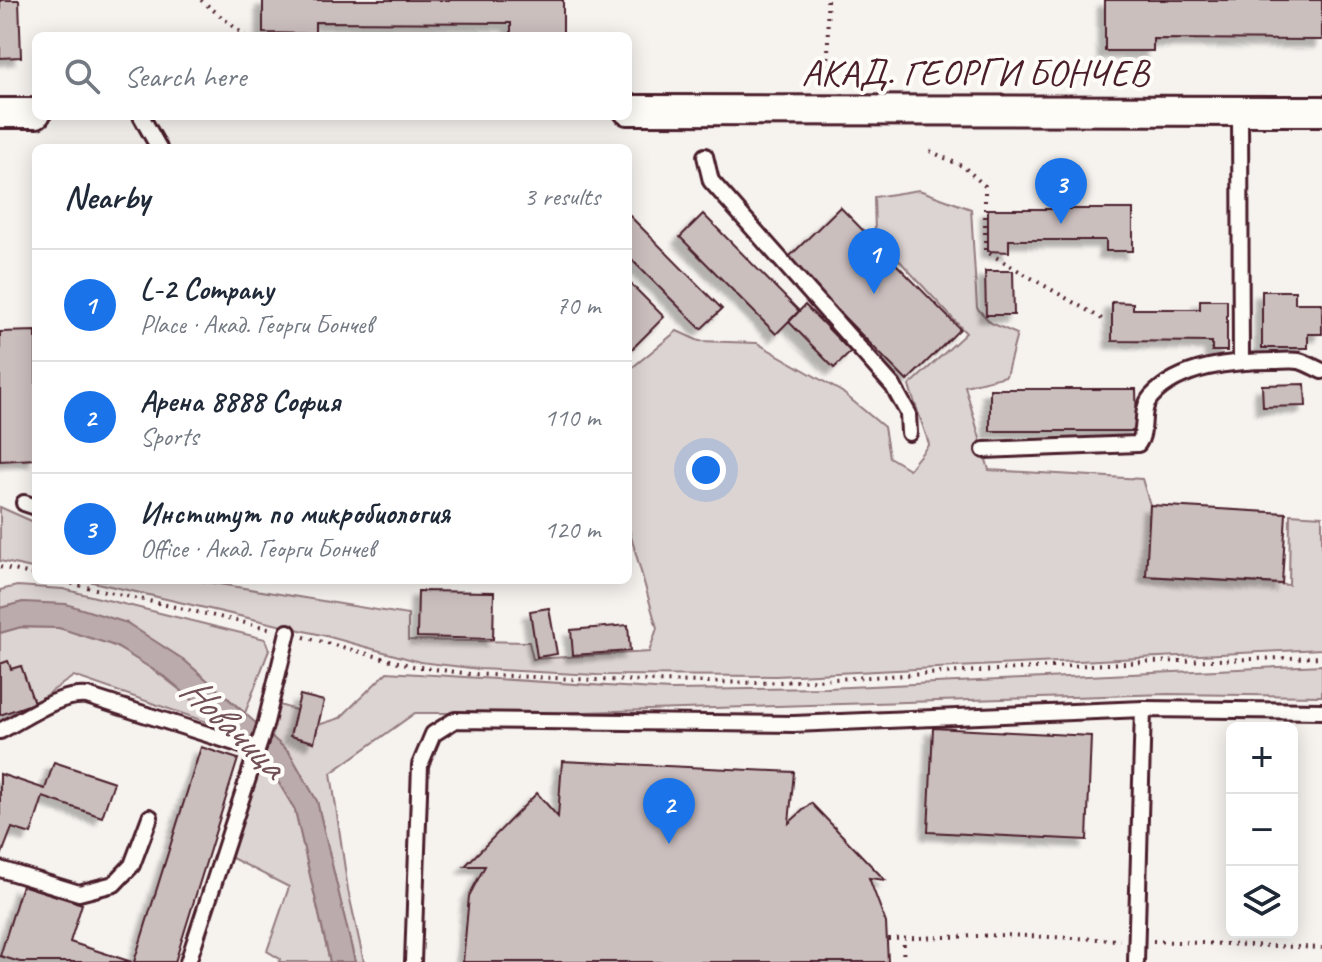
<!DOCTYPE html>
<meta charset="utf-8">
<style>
body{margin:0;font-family:Caveat,sans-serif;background:#f6f6f7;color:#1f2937}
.controls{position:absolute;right:24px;bottom:24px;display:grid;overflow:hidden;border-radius:12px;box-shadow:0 4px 20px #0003}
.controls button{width:72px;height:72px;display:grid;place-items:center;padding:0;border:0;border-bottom:2px solid #e0e1e3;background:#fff;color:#1f2937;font:40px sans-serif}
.you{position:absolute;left:706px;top:470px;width:28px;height:28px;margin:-20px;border:6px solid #fff;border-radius:50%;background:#1a73e8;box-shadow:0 0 0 12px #1a73e833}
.badge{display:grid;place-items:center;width:52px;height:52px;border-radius:50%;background:#1a73e8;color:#fff;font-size:26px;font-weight:700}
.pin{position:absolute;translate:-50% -66px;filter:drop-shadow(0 2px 4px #0008)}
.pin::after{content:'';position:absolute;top:42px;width:28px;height:24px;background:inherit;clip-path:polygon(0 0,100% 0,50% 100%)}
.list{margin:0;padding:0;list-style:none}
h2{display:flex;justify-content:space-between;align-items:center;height:104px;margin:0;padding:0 32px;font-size:34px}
h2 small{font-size:26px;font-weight:400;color:#747a83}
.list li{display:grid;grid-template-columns:52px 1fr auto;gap:24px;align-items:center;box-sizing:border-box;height:112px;padding:0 32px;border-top:2px solid #e0e1e3}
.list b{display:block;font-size:30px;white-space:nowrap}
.list p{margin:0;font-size:26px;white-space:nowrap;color:#747a83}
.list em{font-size:26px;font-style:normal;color:#747a83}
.icon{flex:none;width:44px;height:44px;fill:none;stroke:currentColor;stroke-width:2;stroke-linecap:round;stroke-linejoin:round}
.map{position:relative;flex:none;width:1322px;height:962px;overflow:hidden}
.search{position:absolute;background:#fff;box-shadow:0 4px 20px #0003;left:32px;top:32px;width:600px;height:88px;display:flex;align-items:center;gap:20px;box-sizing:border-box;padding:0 28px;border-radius:12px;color:#747a83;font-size:30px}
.panel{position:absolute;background:#fff;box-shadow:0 4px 20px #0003;left:32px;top:144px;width:600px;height:440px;border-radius:12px}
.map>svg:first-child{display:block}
</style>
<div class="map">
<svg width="1322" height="962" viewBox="0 0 1322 962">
<defs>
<filter id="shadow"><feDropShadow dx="-7" dy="7" stdDeviation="2" flood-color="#0004"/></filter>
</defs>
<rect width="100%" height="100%" fill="#f6f3ef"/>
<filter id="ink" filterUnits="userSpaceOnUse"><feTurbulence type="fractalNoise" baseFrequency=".0125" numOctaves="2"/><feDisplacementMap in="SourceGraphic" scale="16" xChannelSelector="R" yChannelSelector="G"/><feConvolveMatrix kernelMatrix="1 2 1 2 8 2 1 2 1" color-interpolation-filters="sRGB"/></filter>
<g filter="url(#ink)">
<!-- green -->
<g fill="#dcd4d2" stroke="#937a7e" stroke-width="2">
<polygon points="919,190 971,209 977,308 991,323 1017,334 1006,376 965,386 989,470 1142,479 1150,505 1147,576 1289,585 1290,514 1322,516 1322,649 776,676 596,675 479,669 420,662 326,636 84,580 195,580 408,615 408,640 529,642 533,659 649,652 657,628 628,526 628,371 677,331 699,341 757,343 842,392 884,427 889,457 909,469 929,444 909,386 966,333 875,234 874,197"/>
<polygon points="0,507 36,523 36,569 0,561"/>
<polygon points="17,586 63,589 265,639 269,650 245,713 184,660 127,624 23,602 0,608 0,590"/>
<path d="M 21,627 C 33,628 46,627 58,628 C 125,638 178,688 227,729 L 74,676 L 34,703 L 21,666 L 11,669 L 8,661 L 0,664 L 0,633 Z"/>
<polygon points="1322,665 1322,696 1168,694 550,713 415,713 331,773 348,890 364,962 355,962 317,801 289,752 270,736 279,705 296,710 314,742 318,725 340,718 387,672 670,690 827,688"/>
<polygon points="262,759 267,763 295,810 330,962 279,962 280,959 267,951 289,887 230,857"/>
</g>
<!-- water -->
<polygon fill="#bbabac" stroke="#8e7378" stroke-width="2" points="23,602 66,604 127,623 184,660 289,752 317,801 355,962 330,962 295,810 267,763 168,679 115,646 59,628 21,627 0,633 0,608"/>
<!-- building -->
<g fill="#cbbfbe" stroke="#4a1f2b" stroke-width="2" filter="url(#shadow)">
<polygon points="0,0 19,0 21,57 0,58"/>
<polygon points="263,0 563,0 563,34 511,34 511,23 315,22 315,34 263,33"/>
<polygon points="1105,0 1322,0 1322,40 1153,39 1153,51 1105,51"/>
<polygon points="840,207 960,329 907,381 787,259"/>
<polygon points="988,209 1133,209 1133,251 1106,251 1106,240 1009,240 1009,252 988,251"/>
<polygon points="628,214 722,309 701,329 628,256"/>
<polygon points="703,214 799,311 776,334 680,237"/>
<polygon points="985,271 1013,271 1014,315 986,315"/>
<polygon points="628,281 664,317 628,353"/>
<polygon points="1262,291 1295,291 1295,303 1322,303 1322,334 1308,334 1308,348 1262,348"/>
<polygon points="1200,300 1227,300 1227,351 1212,351 1212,342 1112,341 1112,302 1133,303 1133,309 1200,309"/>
<polygon points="805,305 851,352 834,368 789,322"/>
<polygon points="36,331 36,459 0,461 0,332"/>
<polygon points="1305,384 1306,406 1263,407 1262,385"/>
<polygon points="990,389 1136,389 1137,431 990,431"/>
<polygon points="1150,505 1286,513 1282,584 1146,576"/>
<polygon points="418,591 494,592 493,639 417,637"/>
<polygon points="549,608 557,654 537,657 530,611"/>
<polygon points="628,625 630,651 573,655 571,630"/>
<polygon points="8,661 11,669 21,666 34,703 0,715 0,664"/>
<polygon points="300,695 324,701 314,742 290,736"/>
<polygon points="933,728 1091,736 1087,840 928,832"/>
<polygon points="201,747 238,759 175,962 134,962"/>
<polygon points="562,761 794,772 789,823 811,803 885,880 869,878 886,923 888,962 463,962 469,896 485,866 465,866 537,793 558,817"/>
<polygon points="54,762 114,782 102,817 43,797 31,834 12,828 0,859 0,774 45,789"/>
<polygon points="22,885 82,904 70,942 132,962 20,962 0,956"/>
</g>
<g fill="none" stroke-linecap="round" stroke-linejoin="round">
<!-- lane casing -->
<g stroke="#4a1f2b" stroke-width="20">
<g id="lane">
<polyline points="1240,111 1241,361"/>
<polyline points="141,116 159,148"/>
<polyline points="705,156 711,181 893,386 908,413 909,433"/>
<path d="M 984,450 L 1138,444 C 1148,430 1139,411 1151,397 C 1180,365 1234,361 1274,361 C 1282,361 1292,360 1299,361 C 1307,363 1315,368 1322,371"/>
<polyline points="24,503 36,507"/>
<path d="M 0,731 C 26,718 58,693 87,696 L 257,750"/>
<polyline points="0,869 79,893 114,884 132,865 150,817"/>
<polyline points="188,962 265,726 288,632"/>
<polyline points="413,962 420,765 433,734 455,720 794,724 1143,709 1322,711"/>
<polyline points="1136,962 1143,709"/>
</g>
</g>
<!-- street casing -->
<g stroke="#4a1f2b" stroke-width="34">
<g id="street">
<polyline points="628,110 1322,111"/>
<polyline points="0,113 36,113"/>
</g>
</g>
<!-- path -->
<g stroke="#4a1f2b" stroke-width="4" stroke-dasharray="2 6" stroke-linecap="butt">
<polyline points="201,0 245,36"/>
<polyline points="827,0 829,86"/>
<polyline points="930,151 964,167 985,186 985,251 1102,319"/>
<polyline points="0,567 36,575"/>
<polyline points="56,580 272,629"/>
<polyline points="304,637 413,666 470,674 595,680 761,683 1144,662 1322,657"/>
<polyline points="888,939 1004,935 1120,940"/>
<polyline points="1153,941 1322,948"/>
<polyline points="903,962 904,938"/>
</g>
<!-- lane -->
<use href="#lane" stroke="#fdfcf7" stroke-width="14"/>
<!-- street -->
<use href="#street" stroke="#fdfcf7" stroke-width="28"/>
</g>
</g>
<g text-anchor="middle" stroke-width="8" stroke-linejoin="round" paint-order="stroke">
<!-- street labels -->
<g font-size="38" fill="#4a1f2b" stroke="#fdfcf7">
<text x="975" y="85">АКАД. ГЕОРГИ БОНЧЕВ</text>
</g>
<!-- water labels -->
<g font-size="40" font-style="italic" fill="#725058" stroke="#fdfcf7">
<text transform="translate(234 726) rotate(44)" y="14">Новачица</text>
</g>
</g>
</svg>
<div class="controls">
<button>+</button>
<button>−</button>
<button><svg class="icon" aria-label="layers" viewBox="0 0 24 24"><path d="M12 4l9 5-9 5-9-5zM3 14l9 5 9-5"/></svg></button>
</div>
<div class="you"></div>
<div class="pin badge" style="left:874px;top:294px">1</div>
<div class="pin badge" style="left:669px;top:844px">2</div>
<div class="pin badge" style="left:1061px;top:224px">3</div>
<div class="search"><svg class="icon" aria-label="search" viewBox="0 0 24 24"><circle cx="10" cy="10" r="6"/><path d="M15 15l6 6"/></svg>Search here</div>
<section class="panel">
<h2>Nearby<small>3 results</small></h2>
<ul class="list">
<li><span class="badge">1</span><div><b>L-2 Company</b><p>Place · Акад. Георги Бончев</p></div><em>70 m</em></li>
<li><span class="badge">2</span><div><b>Арена 8888 София</b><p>Sports</p></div><em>110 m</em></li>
<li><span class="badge">3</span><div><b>Институт по микробиология</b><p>Office · Акад. Георги Бончев</p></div><em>120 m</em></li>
</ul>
</section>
</div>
